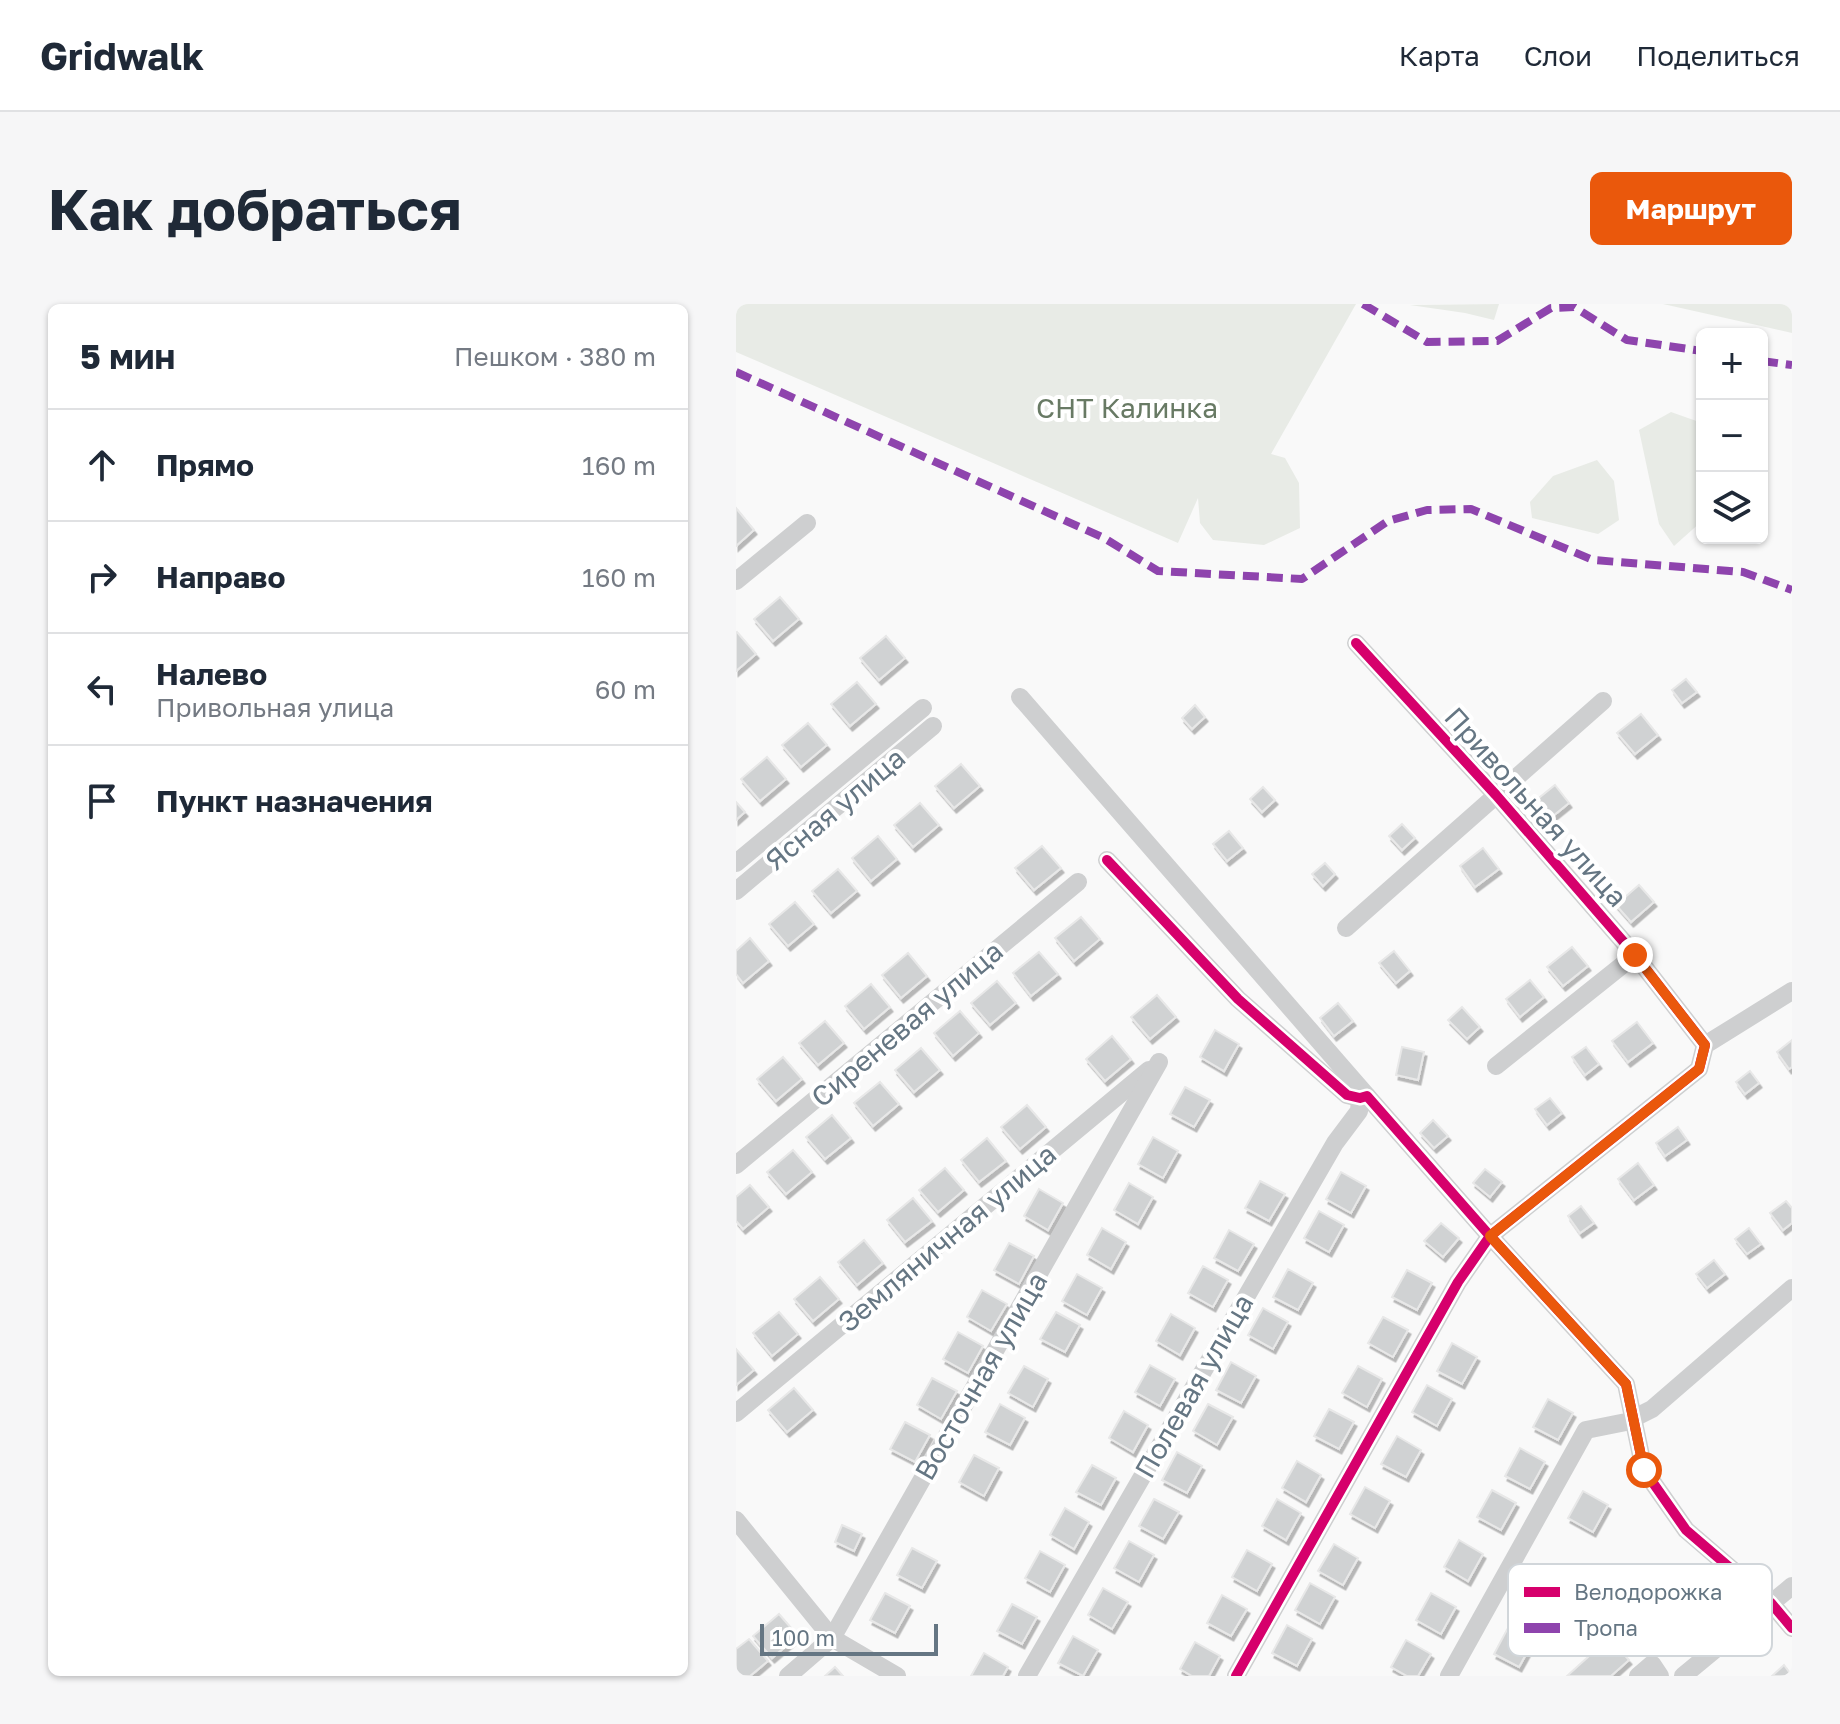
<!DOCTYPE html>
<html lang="ru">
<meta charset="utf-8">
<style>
body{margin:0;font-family:"Golos Text",sans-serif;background:#f6f6f7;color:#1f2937}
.controls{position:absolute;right:24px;top:24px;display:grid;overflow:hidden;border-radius:12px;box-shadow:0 2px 6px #0004}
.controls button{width:72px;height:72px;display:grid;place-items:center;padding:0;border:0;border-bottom:2px solid #e0e1e3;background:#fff;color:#1f2937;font:40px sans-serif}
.scale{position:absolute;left:24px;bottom:20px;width:178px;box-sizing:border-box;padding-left:8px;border:4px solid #657683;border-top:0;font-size:22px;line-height:28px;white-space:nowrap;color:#657683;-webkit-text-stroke:6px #fff;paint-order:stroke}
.stop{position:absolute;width:24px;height:24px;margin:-18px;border:6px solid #ea580c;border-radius:50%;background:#fff}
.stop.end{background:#ea580c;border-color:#fff;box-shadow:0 2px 8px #0008}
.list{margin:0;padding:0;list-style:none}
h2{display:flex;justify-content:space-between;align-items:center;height:104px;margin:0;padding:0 32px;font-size:34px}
h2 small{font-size:26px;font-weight:400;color:#747a83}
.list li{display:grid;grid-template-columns:52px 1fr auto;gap:24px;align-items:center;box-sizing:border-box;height:112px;padding:0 32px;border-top:2px solid #e0e1e3}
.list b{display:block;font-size:30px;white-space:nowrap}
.list p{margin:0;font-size:26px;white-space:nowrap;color:#747a83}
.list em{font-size:26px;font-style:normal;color:#747a83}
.icon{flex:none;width:44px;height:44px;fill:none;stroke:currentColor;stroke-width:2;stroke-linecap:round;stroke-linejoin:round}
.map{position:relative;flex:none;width:1056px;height:1372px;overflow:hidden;border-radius:12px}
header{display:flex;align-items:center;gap:48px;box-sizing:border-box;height:112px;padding:0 40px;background:#fff;border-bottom:2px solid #e0e1e3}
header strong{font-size:38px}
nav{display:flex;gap:44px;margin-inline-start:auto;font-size:28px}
.intro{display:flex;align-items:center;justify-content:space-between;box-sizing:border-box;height:192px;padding:0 48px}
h1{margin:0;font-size:56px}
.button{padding:20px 36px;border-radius:12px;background:#ea580c;color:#fff;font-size:28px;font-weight:700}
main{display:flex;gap:48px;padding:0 48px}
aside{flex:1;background:#fff;border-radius:12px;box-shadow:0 2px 6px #0004}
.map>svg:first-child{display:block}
</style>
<header>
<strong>Gridwalk</strong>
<nav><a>Карта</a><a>Слои</a><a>Поделиться</a></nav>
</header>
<div class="intro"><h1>Как добраться</h1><a class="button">Маршрут</a></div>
<main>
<aside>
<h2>5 мин<small>Пешком · 380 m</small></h2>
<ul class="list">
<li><svg class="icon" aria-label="ahead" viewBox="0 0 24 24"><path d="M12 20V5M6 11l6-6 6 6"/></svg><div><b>Прямо</b></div><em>160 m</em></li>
<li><svg class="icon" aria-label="right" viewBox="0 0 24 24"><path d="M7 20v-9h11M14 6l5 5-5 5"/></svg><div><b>Направо</b></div><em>160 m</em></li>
<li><svg class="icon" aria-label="left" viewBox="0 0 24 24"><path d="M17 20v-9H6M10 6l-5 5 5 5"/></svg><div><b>Налево</b><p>Привольная улица</p></div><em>60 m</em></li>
<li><svg class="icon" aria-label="arrive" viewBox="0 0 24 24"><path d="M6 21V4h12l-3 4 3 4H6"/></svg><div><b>Пункт назначения</b></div></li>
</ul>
</aside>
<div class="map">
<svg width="1056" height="1372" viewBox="0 0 1056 1372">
<defs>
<filter id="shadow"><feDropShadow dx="2.5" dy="4.5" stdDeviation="0" flood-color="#0004"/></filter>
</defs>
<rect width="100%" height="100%" fill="#f9f9f9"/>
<!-- green -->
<g fill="#e8ebe6">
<polygon points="0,0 620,0 535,150 549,154 563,179 564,224 528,241 477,236 464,219 462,194 442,239 0,48"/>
<polygon points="763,0 758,16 729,9 674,1"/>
<polygon points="927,0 1056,0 1056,29"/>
<polygon points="935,108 966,119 966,217 938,242 923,220 903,126"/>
<polygon points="861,156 878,177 883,216 862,230 796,214 794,198 817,172"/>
</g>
<!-- building -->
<g fill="#d0d2d3" stroke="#e8e8e8" stroke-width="2" filter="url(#shadow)">
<polygon points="0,204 18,226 0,242"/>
<polygon points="44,293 63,315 37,337 18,315"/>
<polygon points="1,328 20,350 0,367 0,329"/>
<polygon points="150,332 169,354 143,376 124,354"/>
<polygon points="950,375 961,388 946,399 936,386"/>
<polygon points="121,378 140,400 114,422 95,400"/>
<polygon points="459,401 469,413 456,425 446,414"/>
<polygon points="905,410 922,431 899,450 881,429"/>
<polygon points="72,419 91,441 65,463 46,441"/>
<polygon points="31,453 50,475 24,497 5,475"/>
<polygon points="225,460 244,482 218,504 199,482"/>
<polygon points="819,481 833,499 807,520 793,502"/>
<polygon points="527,483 539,496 526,508 514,495"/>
<polygon points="0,498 9,508 0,516"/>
<polygon points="184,499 203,521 177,543 158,521"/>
<polygon points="666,520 679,534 666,546 653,532"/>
<polygon points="493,527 507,544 491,557 477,540"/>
<polygon points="142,532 161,555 135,577 116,554"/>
<polygon points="306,542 325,564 298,586 279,564"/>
<polygon points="747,544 763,565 739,583 724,562"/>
<polygon points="589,559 599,570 587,582 576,570"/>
<polygon points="102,565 121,587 95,609 76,587"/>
<polygon points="903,581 918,598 895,618 880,601"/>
<polygon points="59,598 78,620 52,642 33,620"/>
<polygon points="345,613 364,635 338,657 319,634"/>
<polygon points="14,634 33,657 7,679 0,670 0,647"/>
<polygon points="836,643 852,662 827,682 811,663"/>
<polygon points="658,647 674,667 660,679 643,659"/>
<polygon points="303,648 322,670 295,692 277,669"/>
<polygon points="172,649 191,672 165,694 146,671"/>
<polygon points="794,676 808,693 784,713 770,695"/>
<polygon points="261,677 280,699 254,721 235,699"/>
<polygon points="135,680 154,703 128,725 109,702"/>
<polygon points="421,691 440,713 414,735 395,713"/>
<polygon points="602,699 617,717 598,732 584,714"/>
<polygon points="726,703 744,723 731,735 712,716"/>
<polygon points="224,707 243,729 217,752 198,729"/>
<polygon points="89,717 108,739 82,761 63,739"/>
<polygon points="901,718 917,739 892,758 876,737"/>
<polygon points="479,726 503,740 488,767 464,753"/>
<polygon points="376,732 395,755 369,777 350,755"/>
<polygon points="1056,736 1056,763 1053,765 1041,748"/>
<polygon points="666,743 688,748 682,776 660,771"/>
<polygon points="850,743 863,760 849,771 836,753"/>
<polygon points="185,744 204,766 178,788 159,766"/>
<polygon points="47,753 66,775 40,797 21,775"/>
<polygon points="1014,767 1023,779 1009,790 1000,778"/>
<polygon points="144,778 163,800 137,822 118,799"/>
<polygon points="449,783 474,796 458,823 434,810"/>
<polygon points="814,794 826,809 811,821 799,805"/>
<polygon points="291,801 310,823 284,845 265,823"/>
<polygon points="96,811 115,834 89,855 70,833"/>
<polygon points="697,816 712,832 698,844 684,829"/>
<polygon points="942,823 951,836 929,852 920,839"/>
<polygon points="417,833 442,847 427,874 402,860"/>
<polygon points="251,834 270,857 243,878 225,856"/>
<polygon points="57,846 76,868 50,890 31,868"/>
<polygon points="902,859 918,881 898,896 882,875"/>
<polygon points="209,864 228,886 202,908 183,886"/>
<polygon points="749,865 766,878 754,893 737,879"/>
<polygon points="605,868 630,882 615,909 590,895"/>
<polygon points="524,877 549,890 533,917 509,904"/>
<polygon points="393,879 417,893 402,920 378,906"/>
<polygon points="14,881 33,903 7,925 0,917 0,893"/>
<polygon points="303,885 327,899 312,926 288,912"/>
<polygon points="177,894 196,917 169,938 151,916"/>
<polygon points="1050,897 1056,904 1056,919 1047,926 1034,909"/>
<polygon points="845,902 858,919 844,929 832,912"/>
<polygon points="583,907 608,921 593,948 568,934"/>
<polygon points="705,919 723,934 707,953 688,937"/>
<polygon points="366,924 390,938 375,965 351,951"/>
<polygon points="1013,924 1025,940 1011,950 999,935"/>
<polygon points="493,926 518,940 502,967 478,954"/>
<polygon points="128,936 147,959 121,981 102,958"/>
<polygon points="273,939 298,952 283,980 258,966"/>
<polygon points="978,956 989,970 971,984 960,970"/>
<polygon points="467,962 492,976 477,1003 452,989"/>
<polygon points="552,965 577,979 562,1006 537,993"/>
<polygon points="671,966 696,979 681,1006 656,993"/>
<polygon points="341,970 366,984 351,1011 326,997"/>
<polygon points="84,973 103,995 77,1017 58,995"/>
<polygon points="246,986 271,1000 255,1027 231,1013"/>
<polygon points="527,1004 552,1018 537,1045 512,1031"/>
<polygon points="43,1008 62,1030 36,1052 17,1029"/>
<polygon points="320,1008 344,1021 329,1048 304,1035"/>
<polygon points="435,1010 459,1024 444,1051 420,1037"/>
<polygon points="647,1013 672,1026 657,1053 632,1039"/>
<polygon points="222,1028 247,1042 232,1069 207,1055"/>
<polygon points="716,1039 741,1053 726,1080 701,1067"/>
<polygon points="0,1045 18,1066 0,1081"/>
<polygon points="495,1058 520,1072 505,1099 480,1086"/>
<polygon points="414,1061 439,1075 424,1102 399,1088"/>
<polygon points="288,1062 312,1075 297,1103 272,1089"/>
<polygon points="622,1062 646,1075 631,1103 606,1089"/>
<polygon points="196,1074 221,1087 205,1115 181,1101"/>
<polygon points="691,1081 716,1095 701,1122 676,1108"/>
<polygon points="58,1084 77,1106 51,1128 32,1106"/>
<polygon points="812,1095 837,1109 822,1136 797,1123"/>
<polygon points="264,1100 289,1114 274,1141 249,1128"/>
<polygon points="472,1100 497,1113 481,1141 457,1127"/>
<polygon points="593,1105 618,1118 603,1145 578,1132"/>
<polygon points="388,1107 412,1121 397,1148 373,1134"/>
<polygon points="169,1118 194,1131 179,1158 154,1145"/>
<polygon points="661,1132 685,1146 670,1173 645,1160"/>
<polygon points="784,1144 809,1158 794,1185 769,1172"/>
<polygon points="441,1148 466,1162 451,1189 426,1176"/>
<polygon points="238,1151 263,1164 248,1192 223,1178"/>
<polygon points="561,1157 585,1171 570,1198 546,1184"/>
<polygon points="356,1161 380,1174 365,1201 340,1188"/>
<polygon points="629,1183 654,1197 639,1224 614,1210"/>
<polygon points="756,1186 780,1199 765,1226 741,1213"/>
<polygon points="847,1187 872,1201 857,1228 832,1214"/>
<polygon points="418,1195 443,1208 427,1235 403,1222"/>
<polygon points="541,1195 565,1209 550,1236 526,1222"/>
<polygon points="329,1204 353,1218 338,1245 314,1231"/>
<polygon points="106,1221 126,1230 118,1247 99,1238"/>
<polygon points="723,1236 747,1250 732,1277 708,1263"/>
<polygon points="393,1237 418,1251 403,1278 378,1264"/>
<polygon points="598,1240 622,1254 607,1281 582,1267"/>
<polygon points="176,1244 201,1257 186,1284 161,1271"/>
<polygon points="511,1246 536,1260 521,1287 496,1273"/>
<polygon points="304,1247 329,1261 314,1288 289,1274"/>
<polygon points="574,1279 599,1293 584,1320 559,1306"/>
<polygon points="367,1284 392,1298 376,1325 352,1311"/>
<polygon points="149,1289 174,1302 159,1329 134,1316"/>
<polygon points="695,1289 720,1303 705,1330 680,1316"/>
<polygon points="486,1291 511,1305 495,1332 471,1319"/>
<polygon points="276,1300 301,1313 286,1340 261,1327"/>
<polygon points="43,1310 62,1332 36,1354 17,1332"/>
<polygon points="551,1321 576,1335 561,1362 536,1349"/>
<polygon points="773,1322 798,1336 783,1363 758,1350"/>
<polygon points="337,1332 362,1346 347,1372 322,1359"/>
<polygon points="873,1334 893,1356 875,1372 831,1372"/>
<polygon points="13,1335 32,1357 14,1372 0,1372 0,1345"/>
<polygon points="670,1336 695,1350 682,1372 671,1372 655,1363"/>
<polygon points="459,1338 484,1352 473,1372 456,1372 444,1365"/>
<polygon points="248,1349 272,1363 267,1372 235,1372"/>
<polygon points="1048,1361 1056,1372 1036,1372"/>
<polygon points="99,1363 107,1372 89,1372"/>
</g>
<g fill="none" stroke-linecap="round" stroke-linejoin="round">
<!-- minor -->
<g stroke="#cecfd0" stroke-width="18">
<polyline points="0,277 71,219"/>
<polyline points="620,339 760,491 899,651 969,741"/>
<polyline points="284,393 631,792"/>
<polyline points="371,556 502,695 611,791 624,794 631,792 754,932 890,1080 908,1166 950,1226 1035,1299 1056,1324"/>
<polyline points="0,559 187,404"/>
<polyline points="0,587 197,422"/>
<polyline points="610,624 867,397"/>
<polyline points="760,762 899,651"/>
<polyline points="0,861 342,578"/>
<polyline points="0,1109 413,766"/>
<polyline points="0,1216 96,1334 161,1372"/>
<polyline points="52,1372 96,1334 423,758"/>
<polyline points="291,1372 599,839 623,807 624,794"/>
<polyline points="500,1372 722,978 754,932 963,765 969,741 1056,687"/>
<polyline points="713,1372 850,1126 890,1118 916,1105 1056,984"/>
<polyline points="902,1372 916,1360 924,1372"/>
<polyline points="947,1372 1056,1282"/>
</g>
<!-- quiet -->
<g stroke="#8e44ad" stroke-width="8" stroke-dasharray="16 8" stroke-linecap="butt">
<polyline points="627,0 691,38 761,37 815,4 838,3 891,36 966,47"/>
<polyline points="1026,57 1056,61"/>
<polyline points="0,68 368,234 422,267 566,275 652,217 691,206 735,205 857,256 1007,268 1056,286"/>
</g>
<!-- cycleway casing -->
<g stroke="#fff" stroke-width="15">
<g id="cycleway">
<polyline points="371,556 502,695 611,791 624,794 631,792 754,932 890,1080 908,1166 950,1226 1035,1299 1056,1324"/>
<polyline points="500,1372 722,978 754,932 963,765 969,741 899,651 760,491 620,339"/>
</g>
</g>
<!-- cycleway -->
<use href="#cycleway" stroke="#d6006c" stroke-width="10"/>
</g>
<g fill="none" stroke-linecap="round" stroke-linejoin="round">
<!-- route -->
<polyline stroke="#ea580c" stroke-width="10" points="899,651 969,741 963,765 754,932 890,1080 908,1166"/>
</g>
<g text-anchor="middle" stroke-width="8" stroke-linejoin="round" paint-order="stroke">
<!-- park labels -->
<g font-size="28" fill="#687a64" stroke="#fff">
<text x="391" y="114">СНТ Калинка</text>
</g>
<!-- street labels -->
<g font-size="28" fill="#657683" stroke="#fff">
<text transform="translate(800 503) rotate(48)" y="10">Привольная улица</text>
<text transform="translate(99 505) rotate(-40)" y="10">Ясная улица</text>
<text transform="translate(171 720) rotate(-40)" y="10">Сиреневая улица</text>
<text transform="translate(211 934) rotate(-40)" y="10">Земляничная улица</text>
<text transform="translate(245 1072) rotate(-60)" y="10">Восточная улица</text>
<text transform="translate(458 1082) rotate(-60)" y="10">Полевая улица</text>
</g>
</g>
<!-- legend -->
<rect x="772" y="1260" width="264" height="92" rx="12" fill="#fff" stroke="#d1d6da" stroke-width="2"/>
<rect x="788" y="1283" width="36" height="10" fill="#d6006c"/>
<rect x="788" y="1319" width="36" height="10" fill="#8e44ad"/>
<g font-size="22" fill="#657683">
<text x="838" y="1296">Велодорожка</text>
<text x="838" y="1332">Тропа</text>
</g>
</svg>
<div class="controls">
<button>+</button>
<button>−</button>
<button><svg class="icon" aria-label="layers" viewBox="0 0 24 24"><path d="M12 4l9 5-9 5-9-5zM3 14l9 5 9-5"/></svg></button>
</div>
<div class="scale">100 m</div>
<div class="stop" style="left:908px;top:1166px"></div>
<div class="stop end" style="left:899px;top:651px"></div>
</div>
</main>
